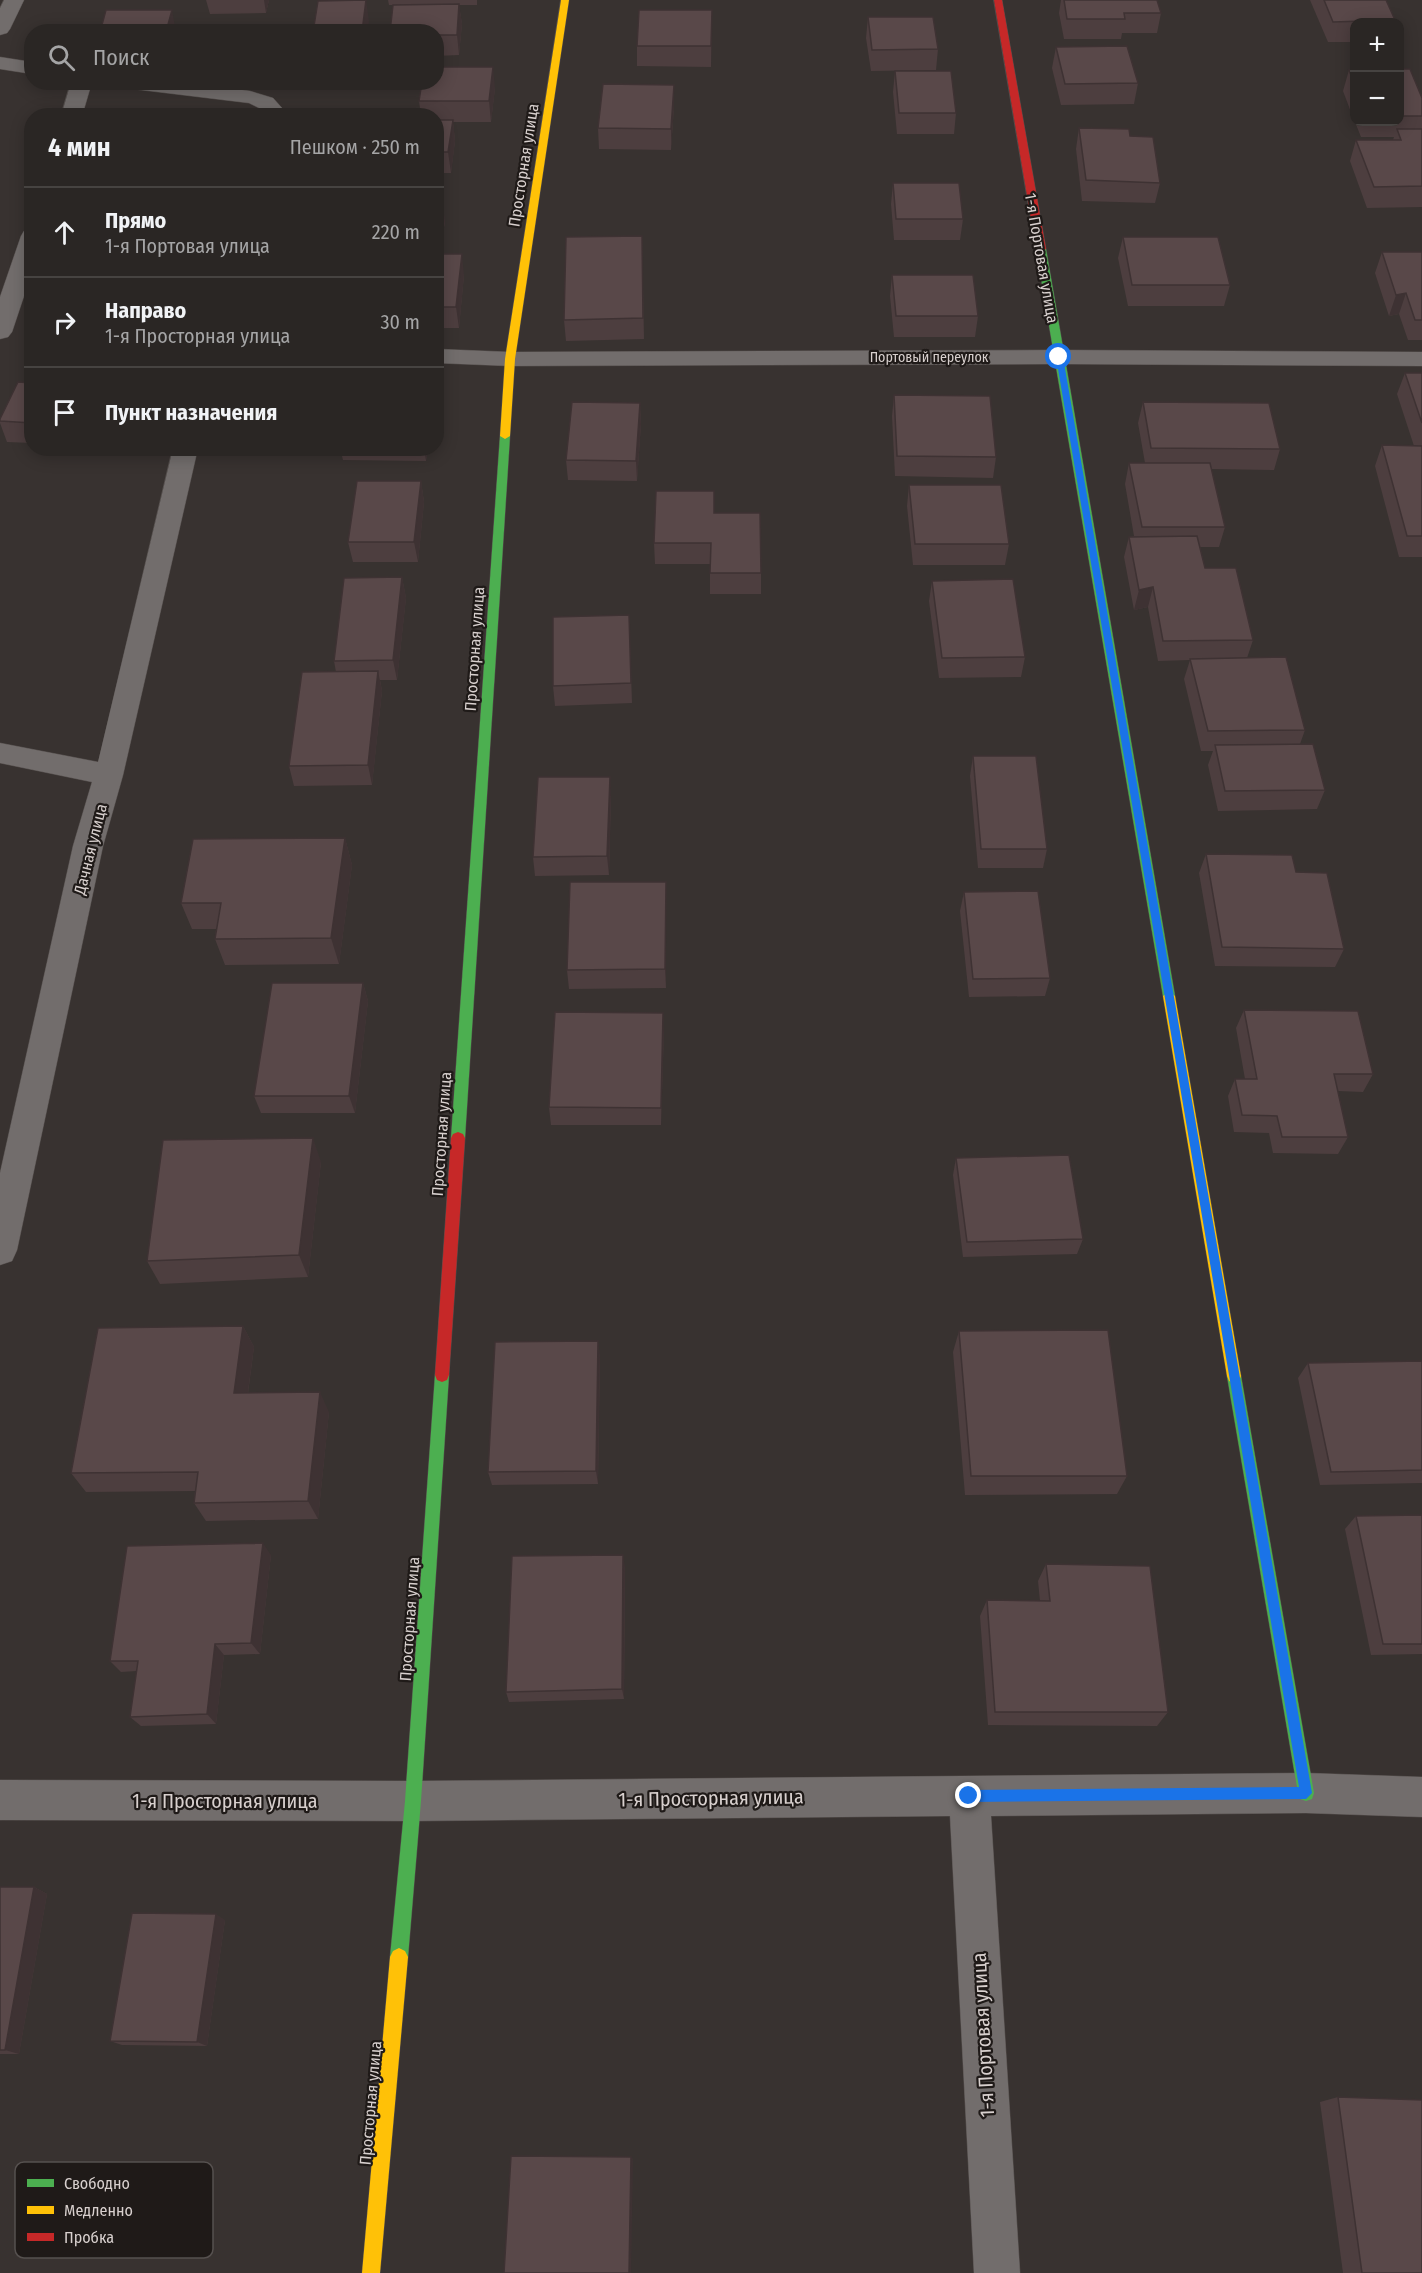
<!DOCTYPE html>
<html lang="ru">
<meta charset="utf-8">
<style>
body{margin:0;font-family:"Fira Sans Condensed",sans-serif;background:#363231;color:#f1f3f6}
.controls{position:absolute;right:18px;top:18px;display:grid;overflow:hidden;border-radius:12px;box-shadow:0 3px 15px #0003}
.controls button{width:54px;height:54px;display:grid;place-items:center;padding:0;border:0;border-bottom:2px solid #464341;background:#2a2624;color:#f1f3f6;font:30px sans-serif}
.stop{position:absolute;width:18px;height:18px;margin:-14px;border:4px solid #1a73e8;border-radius:50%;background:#fff}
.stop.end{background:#1a73e8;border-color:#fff;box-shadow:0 2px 6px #0008}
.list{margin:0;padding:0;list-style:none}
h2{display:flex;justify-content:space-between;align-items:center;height:78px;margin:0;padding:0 24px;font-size:26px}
h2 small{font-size:20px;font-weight:400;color:#a5a5a6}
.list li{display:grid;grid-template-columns:39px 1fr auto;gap:18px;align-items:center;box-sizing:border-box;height:90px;padding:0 24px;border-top:2px solid #464341}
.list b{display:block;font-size:22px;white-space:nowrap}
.list p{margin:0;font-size:20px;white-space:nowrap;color:#a5a5a6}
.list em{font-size:20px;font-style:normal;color:#a5a5a6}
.icon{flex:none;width:33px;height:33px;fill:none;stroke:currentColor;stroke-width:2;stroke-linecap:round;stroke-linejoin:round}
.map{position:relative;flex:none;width:1422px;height:2273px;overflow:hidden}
.search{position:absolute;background:#2a2624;box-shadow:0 3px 15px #0003;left:24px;top:24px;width:420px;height:66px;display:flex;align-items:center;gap:15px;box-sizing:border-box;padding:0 21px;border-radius:24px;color:#a5a5a6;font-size:22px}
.panel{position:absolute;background:#2a2624;box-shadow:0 3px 15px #0003;left:24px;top:108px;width:420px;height:348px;border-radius:24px}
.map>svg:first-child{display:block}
</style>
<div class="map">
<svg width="1422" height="2273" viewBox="0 0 1422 2273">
<rect width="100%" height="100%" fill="#383230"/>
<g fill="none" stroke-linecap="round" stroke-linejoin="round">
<!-- street casing -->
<g stroke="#544e4c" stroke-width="1">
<g id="street">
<polygon points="4,0 24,0 10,29 7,33 0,35 0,8"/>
<polygon points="0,57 32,62 32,74 0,69"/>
<polygon points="71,82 92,82 82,116 61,116"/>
<polygon points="115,82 182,82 250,91 273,98 282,108 284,116 262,116 261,109 249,103 125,88 118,86"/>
<polygon points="32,229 32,272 12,332 8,337 0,339 0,297 21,236 24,231"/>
<polygon points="436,349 510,352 1059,350 1422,352 1422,366 1059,364 510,366 436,363"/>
<polygon points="173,448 198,448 123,775 103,846 17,1250 12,1261 0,1265 0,1173 73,846 92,782 0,763 0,743 98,762"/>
<polygon points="1306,1773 1422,1777 1422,1817 1306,1813 991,1816 1020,2273 974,2273 950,1816 413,1821 0,1820 0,1780 413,1781"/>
</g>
</g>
<!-- fast casing -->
<g stroke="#544e4c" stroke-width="1">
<g id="fast">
<polygon points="1041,246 1046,249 1175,996 1169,1001 1163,996 1036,249"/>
<polygon points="505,433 510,436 465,1138 463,1142 453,1142 451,1138 500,436"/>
<polygon points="442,1368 447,1370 449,1375 421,1801 408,1957 405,1963 399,1966 393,1963 390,1957 405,1801 435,1375 437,1370"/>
<polygon points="1234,1369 1239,1371 1241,1376 1314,1793 1312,1799 1306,1801 1300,1799 1298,1793 1227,1376 1229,1371"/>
</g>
</g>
<!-- slow casing -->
<g stroke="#544e4c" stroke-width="1">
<g id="slow">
<polygon points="561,0 569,0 515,359 510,436 505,439 500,436 505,359"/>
<polygon points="1169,991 1175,996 1241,1376 1239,1381 1234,1383 1229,1381 1227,1376 1163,996"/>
<polygon points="399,1948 405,1951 408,1957 380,2273 362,2273 390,1957 393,1951"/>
</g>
</g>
<!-- jam casing -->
<g stroke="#544e4c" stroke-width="1">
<g id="jam">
<polygon points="994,0 1002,0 1046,249 1041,252 1036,249"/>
<polygon points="458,1132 463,1134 465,1138 449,1375 447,1380 442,1382 437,1380 435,1375 451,1138 453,1134"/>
</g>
</g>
<!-- street -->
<use href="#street" fill="#726d6c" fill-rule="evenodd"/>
<!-- fast -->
<use href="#fast" fill="#4caf50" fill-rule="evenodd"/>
<!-- slow -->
<use href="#slow" fill="#ffc107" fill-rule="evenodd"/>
<!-- jam -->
<use href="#jam" fill="#c62828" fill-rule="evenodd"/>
</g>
<!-- wall -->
<g fill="#4d3e3f">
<polygon points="206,0 269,0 266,13 210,14"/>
<polygon points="388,0 477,0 477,5 459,5 462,24 459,55 436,56 436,32 393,5 389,5"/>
<polygon points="1061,0 1157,0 1161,13 1157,33 1122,33 1121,39 1064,39 1059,13"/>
<polygon points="1310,0 1386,0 1395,20 1394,22 1354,22 1354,42 1328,42"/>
<polygon points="712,10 711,67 637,66 637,46"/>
<polygon points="868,17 938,49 936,70 871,71 866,38"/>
<polygon points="1056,47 1138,83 1134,104 1061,105 1052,68"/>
<polygon points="1400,69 1422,98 1422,207 1367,208 1350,161 1356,140 1393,140 1394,137 1361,137 1355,122 1400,122"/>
<polygon points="1349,70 1354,70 1354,120 1343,91"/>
<polygon points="895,71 956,113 954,134 897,134 893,92"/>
<polygon points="495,88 491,122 453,122 455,141 451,173 436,173 436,116 421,116 419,101"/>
<polygon points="674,106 671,150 599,149 598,128"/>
<polygon points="1079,128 1130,136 1160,183 1155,203 1082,201 1076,149"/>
<polygon points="893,183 963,219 960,240 894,240 891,204"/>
<polygon points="436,200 445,221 440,254 464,275 459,328 436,328"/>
<polygon points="642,236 644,339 566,341 564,320"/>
<polygon points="1123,237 1230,285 1224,306 1128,306 1118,258"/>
<polygon points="1382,252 1422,252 1422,340 1408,340 1399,314 1389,316 1375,273"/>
<polygon points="892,275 978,316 975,337 894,337 890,296"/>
<polygon points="1405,373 1422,373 1422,557 1399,557 1375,466 1382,445 1414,446 1397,394"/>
<polygon points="32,383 32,443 7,442 0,423 0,419"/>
<polygon points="894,395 996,457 993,478 895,476 892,416"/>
<polygon points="1143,402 1280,449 1274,470 1211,469 1225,527 1219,547 1200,547 1205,568 1253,640 1247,658 1305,730 1300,744 1325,790 1317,809 1218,811 1208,765 1213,751 1201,751 1184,679 1190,660 1158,661 1148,607 1134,610 1124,557 1129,537 1134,536 1125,484 1129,463 1145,463 1138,423"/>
<polygon points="640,403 641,424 637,481 568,480 566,460"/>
<polygon points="340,448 428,448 426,461 343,460"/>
<polygon points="421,481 424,502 418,562 353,562 348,542"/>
<polygon points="909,485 1009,544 1005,565 913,565 907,506"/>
<polygon points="714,513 761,573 761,594 710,594 710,564 655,564 654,543"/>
<polygon points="402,577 406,598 397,680 380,680 382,691 372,785 294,786 289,766 336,672 334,661"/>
<polygon points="932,581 1025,657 1021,677 939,678 929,601"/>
<polygon points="629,615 632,703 555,706 553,686"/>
<polygon points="973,756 1047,849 1043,868 978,868 970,776"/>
<polygon points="611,796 609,875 535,876 533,857"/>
<polygon points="345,838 352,865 339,964 225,965 215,939 216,929 192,929 181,903"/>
<polygon points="1206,854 1296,872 1344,949 1335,967 1215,966 1199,873"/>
<polygon points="666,882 666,988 569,989 567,970"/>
<polygon points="964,892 1050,978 1045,996 969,997 960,911"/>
<polygon points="363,983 368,1001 355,1113 261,1113 254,1096"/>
<polygon points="1244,1010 1373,1074 1363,1092 1338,1091 1348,1137 1338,1154 1273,1153 1269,1133 1234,1132 1228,1096 1235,1079 1245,1079 1236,1028"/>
<polygon points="664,1030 661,1125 551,1125 549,1107"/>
<polygon points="956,1158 1083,1239 1077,1254 963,1257 953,1175"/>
<polygon points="321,1162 308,1277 160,1284 147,1261"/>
<polygon points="243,1326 254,1347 248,1393 329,1412 318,1519 206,1521 194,1503 195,1491 86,1492 71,1473"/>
<polygon points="959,1331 1127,1476 1117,1494 965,1495 953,1352"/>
<polygon points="600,1355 598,1484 492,1485 488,1472"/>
<polygon points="1422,1361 1422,1483 1320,1485 1298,1378 1308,1363"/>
<polygon points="1422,1515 1422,1654 1371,1655 1345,1529 1356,1516"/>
<polygon points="271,1555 260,1654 224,1655 216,1724 141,1726 130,1717 137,1671 121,1672 110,1661"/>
<polygon points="1046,1564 1168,1712 1157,1726 988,1725 980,1616 987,1600 1040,1601 1038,1581"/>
<polygon points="625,1567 624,1699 509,1702 506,1692"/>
<polygon points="0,1887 34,1887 47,1894 19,2054 0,2054"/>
<polygon points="225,1920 207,2046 122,2045 110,2041"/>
<polygon points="1338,2097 1422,2273 1343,2273 1320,2102"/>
</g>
<!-- shaded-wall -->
<g fill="#3e3233">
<polygon points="264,0 269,0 266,13"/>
<polygon points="366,0 369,21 368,32 362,32"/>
<polygon points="459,4 462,24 459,55 457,35"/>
<polygon points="172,10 176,32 166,32"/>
<polygon points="712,10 712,31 711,67 711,46"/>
<polygon points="493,67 495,88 491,122 489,101"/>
<polygon points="674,85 674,106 671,150 671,129"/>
<polygon points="453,120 455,141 451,173 448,152"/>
<polygon points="442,200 445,221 438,265 436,252 436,236"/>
<polygon points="462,254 464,275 459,328 456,307"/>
<polygon points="1406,293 1399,314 1389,316 1396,295"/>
<polygon points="640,403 641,424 637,481 636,461"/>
<polygon points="424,448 428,448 426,461"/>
<polygon points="421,481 424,502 418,562 414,542"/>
<polygon points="402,577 406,598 397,680 393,660"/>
<polygon points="1153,587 1148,607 1134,610 1139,590"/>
<polygon points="378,671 382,691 372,785 368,765"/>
<polygon points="610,777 611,796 609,875 607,856"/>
<polygon points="345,838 352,865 339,964 331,938"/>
<polygon points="666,882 666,988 665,969"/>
<polygon points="363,983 368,1001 355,1113 349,1096"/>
<polygon points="663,1013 664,1030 661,1125 661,1108"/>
<polygon points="313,1138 321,1162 308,1277 299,1255"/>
<polygon points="243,1326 254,1347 245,1413 234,1393"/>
<polygon points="598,1341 600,1355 598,1484 596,1471"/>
<polygon points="320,1392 329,1412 318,1519 308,1501"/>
<polygon points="263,1543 271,1555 260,1654 251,1643"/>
<polygon points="623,1555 625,1567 624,1699 622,1689"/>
<polygon points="215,1644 224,1655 216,1724 207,1714"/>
<polygon points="34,1887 47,1894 19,2054 5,2050"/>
<polygon points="216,1914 225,1920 207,2046 197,2042"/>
<polygon points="631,2157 633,2159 631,2273 629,2273"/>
</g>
<!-- building -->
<g fill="#594849" stroke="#3e3233" stroke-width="1.5">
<polygon points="366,0 362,32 313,32 318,1"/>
<polygon points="1064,0 1157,0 1161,13 1124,13 1125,19 1067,19"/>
<polygon points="1324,0 1386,0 1395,20 1333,22"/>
<polygon points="459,4 457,35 436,35 436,32 390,32 393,5"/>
<polygon points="106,10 172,10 166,32 100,32"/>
<polygon points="639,10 712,10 711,46 637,46"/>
<polygon points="868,17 933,17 938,49 872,50"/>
<polygon points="1127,46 1138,83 1065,84 1056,47"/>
<polygon points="436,67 493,67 489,101 419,101 422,82 436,82"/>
<polygon points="1400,69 1410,69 1422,98 1422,116 1400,116"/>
<polygon points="1349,70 1354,70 1354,83"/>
<polygon points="895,71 951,71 956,113 899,113"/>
<polygon points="603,84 674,85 671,129 598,128"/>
<polygon points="436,120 453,120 448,152 436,152"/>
<polygon points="1079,128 1129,129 1130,136 1153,137 1160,183 1086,180"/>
<polygon points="1397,129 1422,129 1422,186 1374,187 1356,140 1401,140"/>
<polygon points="893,183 959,183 963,219 896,219"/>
<polygon points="436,200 442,200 436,236"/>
<polygon points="642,236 643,318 564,320 566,237"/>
<polygon points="1123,237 1218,237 1230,285 1132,285"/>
<polygon points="1382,252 1422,252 1422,320 1415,320 1406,293 1396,295"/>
<polygon points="436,254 462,254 456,307 436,307"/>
<polygon points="892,275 973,275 978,316 896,316"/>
<polygon points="1405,373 1422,373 1422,423"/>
<polygon points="18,382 32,383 32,423 0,421 0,419"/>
<polygon points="894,395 990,396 996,457 897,456"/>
<polygon points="572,402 640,403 636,461 566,460"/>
<polygon points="1143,402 1269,403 1280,449 1151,448"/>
<polygon points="1382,445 1422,446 1422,536 1407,536"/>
<polygon points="1129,463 1210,463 1225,527 1142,527"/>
<polygon points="357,481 421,481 414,542 348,542"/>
<polygon points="909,485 1001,485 1009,544 915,544"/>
<polygon points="656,491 714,491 714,513 760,513 761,573 710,573 711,543 654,543"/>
<polygon points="1197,536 1205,568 1236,568 1253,640 1163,641 1153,587 1139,590 1129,537"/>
<polygon points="402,577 393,660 334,661 344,578"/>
<polygon points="1013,579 1025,657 942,658 932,581"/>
<polygon points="629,615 631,683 553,686 553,617"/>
<polygon points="1286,657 1305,730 1208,731 1190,659"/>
<polygon points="378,671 368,765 289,766 302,672"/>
<polygon points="1313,744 1325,790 1225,791 1215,745"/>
<polygon points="973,756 1036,756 1047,849 981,849"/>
<polygon points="538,777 610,777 607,856 533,857"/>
<polygon points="345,838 331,938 215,939 221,903 181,903 193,839"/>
<polygon points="1206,854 1292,855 1296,872 1327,873 1344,949 1222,947"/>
<polygon points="570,882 666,882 665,969 567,970"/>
<polygon points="1038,891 1050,978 973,979 964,892"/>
<polygon points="272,983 363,983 349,1096 254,1096"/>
<polygon points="1244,1010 1358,1011 1373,1074 1334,1074 1348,1137 1282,1137 1277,1116 1242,1115 1235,1079 1257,1079"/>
<polygon points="555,1012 663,1013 661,1108 549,1107"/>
<polygon points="313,1138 299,1255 147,1261 163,1140"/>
<polygon points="1069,1155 1083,1239 967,1242 956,1158"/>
<polygon points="243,1326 234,1393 320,1392 308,1501 194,1503 198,1472 71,1473 98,1328"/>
<polygon points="1108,1330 1127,1476 971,1476 959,1331"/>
<polygon points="598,1341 596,1471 488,1472 495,1342"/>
<polygon points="1422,1361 1422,1470 1331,1472 1308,1363"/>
<polygon points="1422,1515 1422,1644 1383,1644 1356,1516"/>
<polygon points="263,1543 251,1643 215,1644 207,1714 130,1717 138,1661 110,1661 127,1546"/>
<polygon points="623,1555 622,1689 506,1692 512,1556"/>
<polygon points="1046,1564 1150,1566 1168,1712 995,1712 987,1600 1050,1601"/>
<polygon points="0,1887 34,1887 5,2050 0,2050"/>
<polygon points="132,1913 216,1914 197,2042 110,2041"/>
<polygon points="1338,2097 1422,2100 1422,2273 1362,2273"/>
<polygon points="511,2156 631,2157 629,2273 504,2273"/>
</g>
<!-- route -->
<polygon fill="#1a73e8" points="1059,354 1063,357 1312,1793 1306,1799 969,1802 963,1796 969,1790 1299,1787 1056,357"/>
<g text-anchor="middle" stroke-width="4.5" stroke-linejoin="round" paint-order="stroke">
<!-- far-street labels -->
<g font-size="14" fill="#d8d0ce" stroke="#1f1a18">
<text x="929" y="362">Портовый переулок</text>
</g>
<!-- street labels -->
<g font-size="16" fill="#d8d0ce" stroke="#1f1a18">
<text transform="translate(523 165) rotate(-81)" y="6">Просторная улица</text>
<text transform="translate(1042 258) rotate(80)" y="6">1-я Портовая улица</text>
<text transform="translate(474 649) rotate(-86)" y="6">Просторная улица</text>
<text transform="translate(90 849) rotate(-76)" y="6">Дачная улица</text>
<text transform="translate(441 1134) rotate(-86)" y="6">Просторная улица</text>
<text transform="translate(409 1619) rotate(-86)" y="6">Просторная улица</text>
<text transform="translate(370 2103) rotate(-85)" y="6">Просторная улица</text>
</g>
<!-- near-street labels -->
<g font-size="20" fill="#d8d0ce" stroke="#1f1a18">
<text transform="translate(711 1798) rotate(-1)" y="7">1-я Просторная улица</text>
<text x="225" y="1808">1-я Просторная улица</text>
<text transform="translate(983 2035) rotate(-93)" y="7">1-я Портовая улица</text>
</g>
</g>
<!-- legend -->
<rect x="15" y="2162" width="198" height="96" rx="9" fill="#1f1a18" stroke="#56514f" stroke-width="1.5"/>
<rect x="27" y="2179" width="27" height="8" fill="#4caf50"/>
<rect x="27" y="2206" width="27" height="8" fill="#ffc107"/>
<rect x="27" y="2233" width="27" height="8" fill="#c62828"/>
<g font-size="16" fill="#d8d0ce">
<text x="64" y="2189">Свободно</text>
<text x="64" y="2216">Медленно</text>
<text x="64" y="2243">Пробка</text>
</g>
</svg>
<div class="controls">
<button>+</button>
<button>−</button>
</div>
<div class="stop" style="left:1059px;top:357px"></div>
<div class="stop end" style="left:969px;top:1796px"></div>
<div class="search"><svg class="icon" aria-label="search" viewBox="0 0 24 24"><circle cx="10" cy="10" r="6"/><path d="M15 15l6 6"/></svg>Поиск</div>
<section class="panel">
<h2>4 мин<small>Пешком · 250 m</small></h2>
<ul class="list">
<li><svg class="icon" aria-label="ahead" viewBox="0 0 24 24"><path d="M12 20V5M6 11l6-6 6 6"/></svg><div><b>Прямо</b><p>1-я Портовая улица</p></div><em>220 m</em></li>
<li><svg class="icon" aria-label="right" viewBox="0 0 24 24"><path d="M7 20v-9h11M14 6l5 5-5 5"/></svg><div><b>Направо</b><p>1-я Просторная улица</p></div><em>30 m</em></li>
<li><svg class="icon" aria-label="arrive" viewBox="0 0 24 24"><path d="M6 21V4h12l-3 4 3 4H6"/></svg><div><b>Пункт назначения</b></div></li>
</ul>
</section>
</div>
